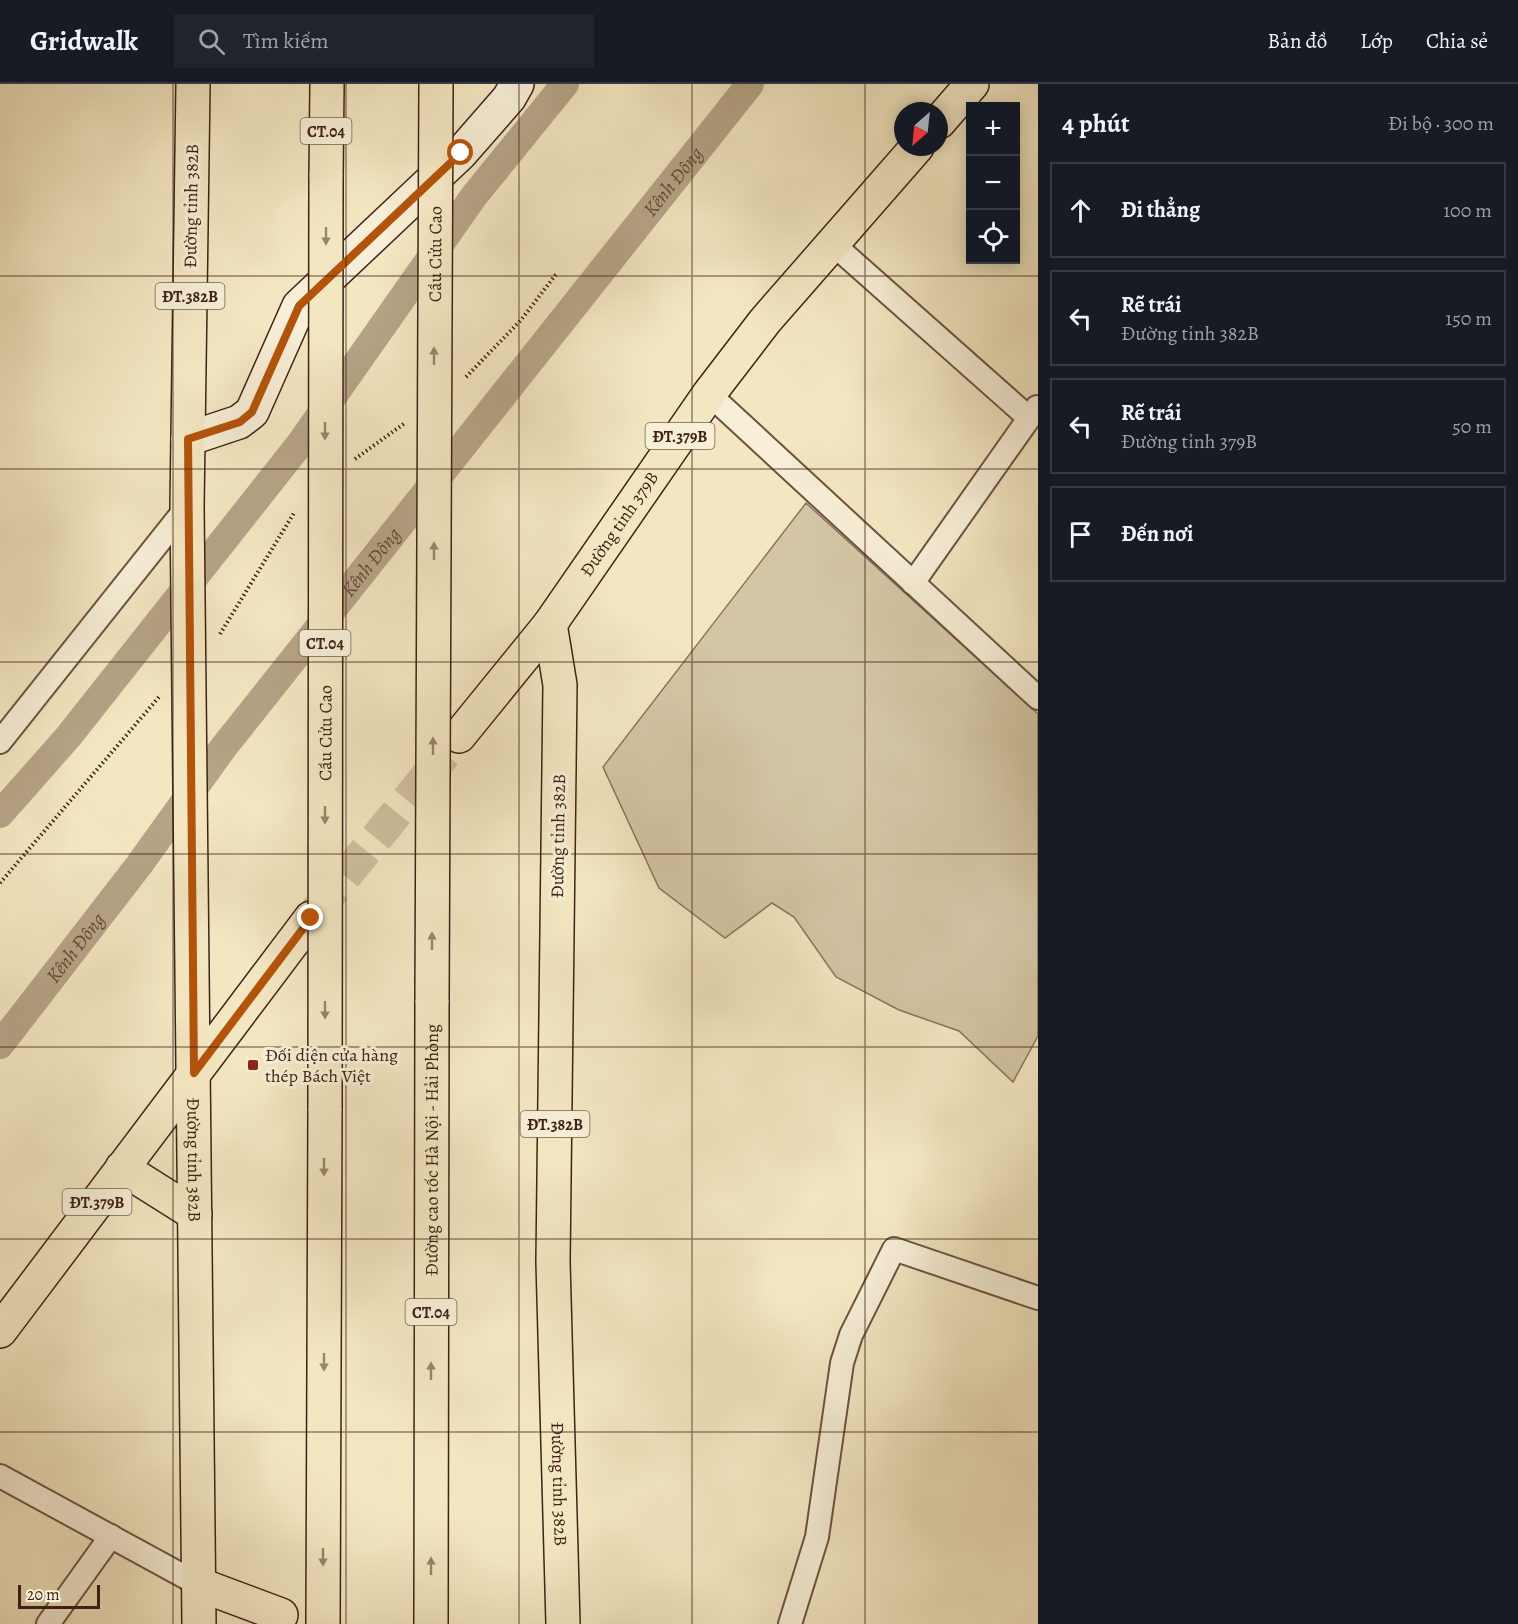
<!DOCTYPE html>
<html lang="vi">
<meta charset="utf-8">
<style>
body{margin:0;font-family:Alegreya,serif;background:#20242c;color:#f1f3f6}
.controls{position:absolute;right:18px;top:18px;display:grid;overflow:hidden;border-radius:0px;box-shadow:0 3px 15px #0003}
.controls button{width:54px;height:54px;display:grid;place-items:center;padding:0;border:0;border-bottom:2px solid #363941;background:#171b24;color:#f1f3f6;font:30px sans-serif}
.compass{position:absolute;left:894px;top:18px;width:54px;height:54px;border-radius:50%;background:#171b24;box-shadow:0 3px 15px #0003;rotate:207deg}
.scale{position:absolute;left:18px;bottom:15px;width:82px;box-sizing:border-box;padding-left:6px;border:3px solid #3f2215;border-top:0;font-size:16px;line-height:21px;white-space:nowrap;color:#3f2215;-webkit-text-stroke:4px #f7efd7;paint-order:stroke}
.stop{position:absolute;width:18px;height:18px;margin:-14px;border:4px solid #b45309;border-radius:50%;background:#fff}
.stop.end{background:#b45309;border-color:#fff;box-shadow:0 2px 6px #0008}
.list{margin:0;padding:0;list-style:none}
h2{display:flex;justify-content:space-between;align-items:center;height:78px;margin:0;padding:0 24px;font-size:26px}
h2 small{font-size:20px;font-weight:400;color:#9ea1a6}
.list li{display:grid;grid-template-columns:39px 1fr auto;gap:18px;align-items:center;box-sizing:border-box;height:96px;margin:0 12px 12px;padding:0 12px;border:2px solid #363941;border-radius:0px}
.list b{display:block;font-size:22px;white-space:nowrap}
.list p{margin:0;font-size:20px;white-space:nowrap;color:#9ea1a6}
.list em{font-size:20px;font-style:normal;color:#9ea1a6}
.icon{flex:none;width:33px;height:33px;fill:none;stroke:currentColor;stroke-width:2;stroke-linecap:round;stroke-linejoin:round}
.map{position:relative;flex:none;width:1038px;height:1540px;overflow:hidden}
header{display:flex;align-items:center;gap:36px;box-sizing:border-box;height:84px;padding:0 30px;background:#171b24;border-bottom:2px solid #363941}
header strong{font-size:28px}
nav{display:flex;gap:33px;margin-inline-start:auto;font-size:21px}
.search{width:420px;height:54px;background:#20242c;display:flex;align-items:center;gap:15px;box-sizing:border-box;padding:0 21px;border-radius:0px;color:#9ea1a6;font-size:22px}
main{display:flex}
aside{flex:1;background:#171b24}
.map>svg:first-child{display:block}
</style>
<header>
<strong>Gridwalk</strong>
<div class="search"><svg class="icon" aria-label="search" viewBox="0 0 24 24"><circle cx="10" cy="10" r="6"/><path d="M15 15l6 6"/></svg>Tìm kiếm</div>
<nav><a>Bản đồ</a><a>Lớp</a><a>Chia sẻ</a></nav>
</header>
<main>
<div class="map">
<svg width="1038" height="1540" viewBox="0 0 1038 1540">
<rect width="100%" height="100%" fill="#f3e7c2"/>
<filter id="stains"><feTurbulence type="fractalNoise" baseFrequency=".00333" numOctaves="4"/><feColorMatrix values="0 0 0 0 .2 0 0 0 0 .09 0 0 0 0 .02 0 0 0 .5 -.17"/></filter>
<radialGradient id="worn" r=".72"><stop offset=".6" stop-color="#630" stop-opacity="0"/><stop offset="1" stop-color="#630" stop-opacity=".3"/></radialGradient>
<!-- green -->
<polygon fill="#d4c6a5" stroke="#8a745d" stroke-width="1.5" points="806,419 1038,630 1038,952 1013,998 959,947 899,926 836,893 794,833 772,819 725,854 659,804 603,683"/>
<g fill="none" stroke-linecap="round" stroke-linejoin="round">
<!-- canal -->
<g stroke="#b6a487" stroke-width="28">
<polyline points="0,730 68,653 299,361 474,112 565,0"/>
<path id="s1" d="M 0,961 L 139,781 L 223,664 L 750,0"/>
</g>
<!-- primary-tunnel -->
<polyline stroke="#cfc09f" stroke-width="33" stroke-dasharray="33 16" stroke-linecap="butt" points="314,830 445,670"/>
<!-- minor casing -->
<g stroke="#6c5340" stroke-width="26">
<g id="minor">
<polyline points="833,160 1029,334"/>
<polyline points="709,310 1038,614"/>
<polyline points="913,499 1037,323"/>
<polyline points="0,658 187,423"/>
<polyline points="0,1392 198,1500"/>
<polyline points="48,1540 111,1452"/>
<polyline points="790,1540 817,1453 842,1279 851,1251 894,1165 1038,1214"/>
</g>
</g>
<!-- secondary casing -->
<g stroke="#3f2215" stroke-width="36">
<polyline id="secondary" points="188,355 239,338 252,328 299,222 461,69 509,14 517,0"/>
</g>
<!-- primary casing -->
<g stroke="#3f2215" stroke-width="36">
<g id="primary">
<path id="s2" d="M 193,0 L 187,423 L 199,1540"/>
<polyline points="939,38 972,0"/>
<path id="s3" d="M 550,540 L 560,601 L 553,1178 L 563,1540"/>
<path id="s4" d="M 459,652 L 550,540 L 709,310 L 765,237 L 917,63"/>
<polyline points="122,1084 195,1130"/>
<polyline points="0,1247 311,834"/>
<polyline points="198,1500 281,1531"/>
</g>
</g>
<!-- motorway casing -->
<g stroke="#3f2215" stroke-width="36">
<g id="motorway">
<polyline points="326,93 327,0"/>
<polyline points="323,1540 325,1024"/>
<path id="s5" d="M 431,1540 L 432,916"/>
</g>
</g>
<!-- path -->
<g stroke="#3f2215" stroke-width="4" stroke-dasharray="1.5 3" stroke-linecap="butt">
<polyline points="466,293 521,236 557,189"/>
<polyline points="355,375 405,339"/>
<polyline points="220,550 294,429"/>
<polyline points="0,799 159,613"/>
</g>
<!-- minor -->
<use href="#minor" stroke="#f7efd7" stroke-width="22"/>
<!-- secondary -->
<use href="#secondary" stroke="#f7efd7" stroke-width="33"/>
<!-- primary -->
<use href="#primary" stroke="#f3e7c2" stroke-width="33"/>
<!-- motorway -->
<use href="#motorway" stroke="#f3e7c2" stroke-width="33"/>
<!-- motorway-bridge casing -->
<g stroke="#3f2215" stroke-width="36" stroke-linecap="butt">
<g id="motorway-bridge">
<path id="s6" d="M 432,916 L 436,0"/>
<path id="s7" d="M 325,1024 L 326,93"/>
</g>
</g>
<!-- motorway-bridge -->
<use href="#motorway-bridge" stroke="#f3e7c2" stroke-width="33"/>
</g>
<!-- one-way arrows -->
<defs><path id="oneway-solid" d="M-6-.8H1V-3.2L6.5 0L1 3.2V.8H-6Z" transform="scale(1.5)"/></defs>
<g fill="#99846c">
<use href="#oneway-solid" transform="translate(326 152) rotate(90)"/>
<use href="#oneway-solid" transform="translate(434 272) rotate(-90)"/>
<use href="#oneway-solid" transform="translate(325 347) rotate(90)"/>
<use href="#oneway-solid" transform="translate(434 467) rotate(-90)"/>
<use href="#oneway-solid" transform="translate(433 662) rotate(-90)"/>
<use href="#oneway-solid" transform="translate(325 731) rotate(90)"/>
<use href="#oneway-solid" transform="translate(432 857) rotate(-90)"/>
<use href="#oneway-solid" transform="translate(325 926) rotate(90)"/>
<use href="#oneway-solid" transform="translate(324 1083) rotate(90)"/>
<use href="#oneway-solid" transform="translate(324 1278) rotate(90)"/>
<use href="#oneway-solid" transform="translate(431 1287) rotate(-90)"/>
<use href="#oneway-solid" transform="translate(323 1473) rotate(90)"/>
<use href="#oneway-solid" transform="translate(431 1482) rotate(-90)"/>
</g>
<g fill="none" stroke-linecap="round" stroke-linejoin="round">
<!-- route -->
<polyline stroke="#b45309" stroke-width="8" points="311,834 194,989 188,355 240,338 252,328 299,222 461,69"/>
</g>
<!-- grid -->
<path fill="none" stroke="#3f2215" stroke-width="1.5" stroke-opacity="0.55" d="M 173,0 L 173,1540M 346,0 L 346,1540M 519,0 L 519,1540M 692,0 L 692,1540M 865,0 L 865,1540M 0,192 L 1038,192M 0,385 L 1038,385M 0,578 L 1038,578M 0,770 L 1038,770M 0,963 L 1038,963M 0,1155 L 1038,1155M 0,1348 L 1038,1348"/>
<!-- markers -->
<rect fill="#8f2418" stroke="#f7efd7" stroke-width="2" x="247" y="975" width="12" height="12" rx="3"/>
<g text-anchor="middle" stroke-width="6" stroke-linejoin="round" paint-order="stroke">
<!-- shield labels -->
<g fill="#f7efd7" stroke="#76604f" stroke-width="1.5">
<rect x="300.5" y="34" width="51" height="26" rx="4.5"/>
<rect x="155.5" y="199" width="69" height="26" rx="4.5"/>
<rect x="645.5" y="339" width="69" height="26" rx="4.5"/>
<rect x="299.5" y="546" width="51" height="26" rx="4.5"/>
<rect x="520.5" y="1027" width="69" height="26" rx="4.5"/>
<rect x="62.5" y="1105" width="69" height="26" rx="4.5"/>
<rect x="405.5" y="1215" width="51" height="26" rx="4.5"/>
</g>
<g font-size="16" font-weight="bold" fill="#3f2215">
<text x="326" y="53">CT.04</text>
<text x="190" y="218">ĐT.382B</text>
<text x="680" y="358">ĐT.379B</text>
<text x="325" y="565">CT.04</text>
<text x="555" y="1046">ĐT.382B</text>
<text x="97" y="1124">ĐT.379B</text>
<text x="431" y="1234">CT.04</text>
</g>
<!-- street labels -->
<g font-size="18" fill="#3f2215" stroke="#f7efd7">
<text transform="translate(191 122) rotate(-89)" y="6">Đường tỉnh 382B</text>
<text dy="6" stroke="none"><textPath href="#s6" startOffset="746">Cầu Cửu Cao</textPath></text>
<text dy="6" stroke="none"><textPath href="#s4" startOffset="266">Đường tỉnh 379B</textPath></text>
<text dy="6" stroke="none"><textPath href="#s7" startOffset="375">Cầu Cửu Cao</textPath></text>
<text transform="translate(558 752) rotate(-89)" y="6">Đường tỉnh 382B</text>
<text dy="6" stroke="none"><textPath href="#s5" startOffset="474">Đường cao tốc Hà Nội - Hải Phòng</textPath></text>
<text dy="6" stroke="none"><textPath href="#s2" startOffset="1076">Đường tỉnh 382B</textPath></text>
<text dy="6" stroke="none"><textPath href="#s3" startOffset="861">Đường tỉnh 382B</textPath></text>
</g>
<!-- poi labels -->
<g font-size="18" fill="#3f2215" stroke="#f7efd7" text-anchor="start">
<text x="265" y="977">Đối diện cửa hàng<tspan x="265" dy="21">thép Bách Việt</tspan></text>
</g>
<!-- water labels -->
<g font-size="20" font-style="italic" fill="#634937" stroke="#f7efd7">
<text dy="7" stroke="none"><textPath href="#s1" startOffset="1095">Kênh Đông</textPath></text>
<text dy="7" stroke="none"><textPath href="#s1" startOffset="609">Kênh Đông</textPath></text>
<text dy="7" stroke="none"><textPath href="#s1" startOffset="123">Kênh Đông</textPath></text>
</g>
</g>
<rect width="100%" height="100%" filter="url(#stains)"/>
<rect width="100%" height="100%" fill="url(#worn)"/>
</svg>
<div class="controls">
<button>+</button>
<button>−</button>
<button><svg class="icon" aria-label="locate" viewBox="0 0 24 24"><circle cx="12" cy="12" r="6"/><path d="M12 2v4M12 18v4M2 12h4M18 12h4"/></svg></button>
</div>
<svg class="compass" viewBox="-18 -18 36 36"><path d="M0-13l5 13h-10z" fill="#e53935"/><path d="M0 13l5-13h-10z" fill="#9ea1a6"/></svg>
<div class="scale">20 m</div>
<div class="stop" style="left:461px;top:69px"></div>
<div class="stop end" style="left:311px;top:834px"></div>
</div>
<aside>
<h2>4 phút<small>Đi bộ · 300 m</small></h2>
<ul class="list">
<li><svg class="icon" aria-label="ahead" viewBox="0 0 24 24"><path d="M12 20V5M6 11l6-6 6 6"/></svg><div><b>Đi thẳng</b></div><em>100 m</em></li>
<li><svg class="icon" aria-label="left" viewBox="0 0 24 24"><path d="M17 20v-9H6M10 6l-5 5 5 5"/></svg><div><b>Rẽ trái</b><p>Đường tỉnh 382B</p></div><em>150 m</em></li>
<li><svg class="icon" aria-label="left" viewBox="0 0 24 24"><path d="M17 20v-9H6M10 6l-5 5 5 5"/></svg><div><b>Rẽ trái</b><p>Đường tỉnh 379B</p></div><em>50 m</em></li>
<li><svg class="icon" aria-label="arrive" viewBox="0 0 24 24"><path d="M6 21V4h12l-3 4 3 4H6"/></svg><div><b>Đến nơi</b></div></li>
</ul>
</aside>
</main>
